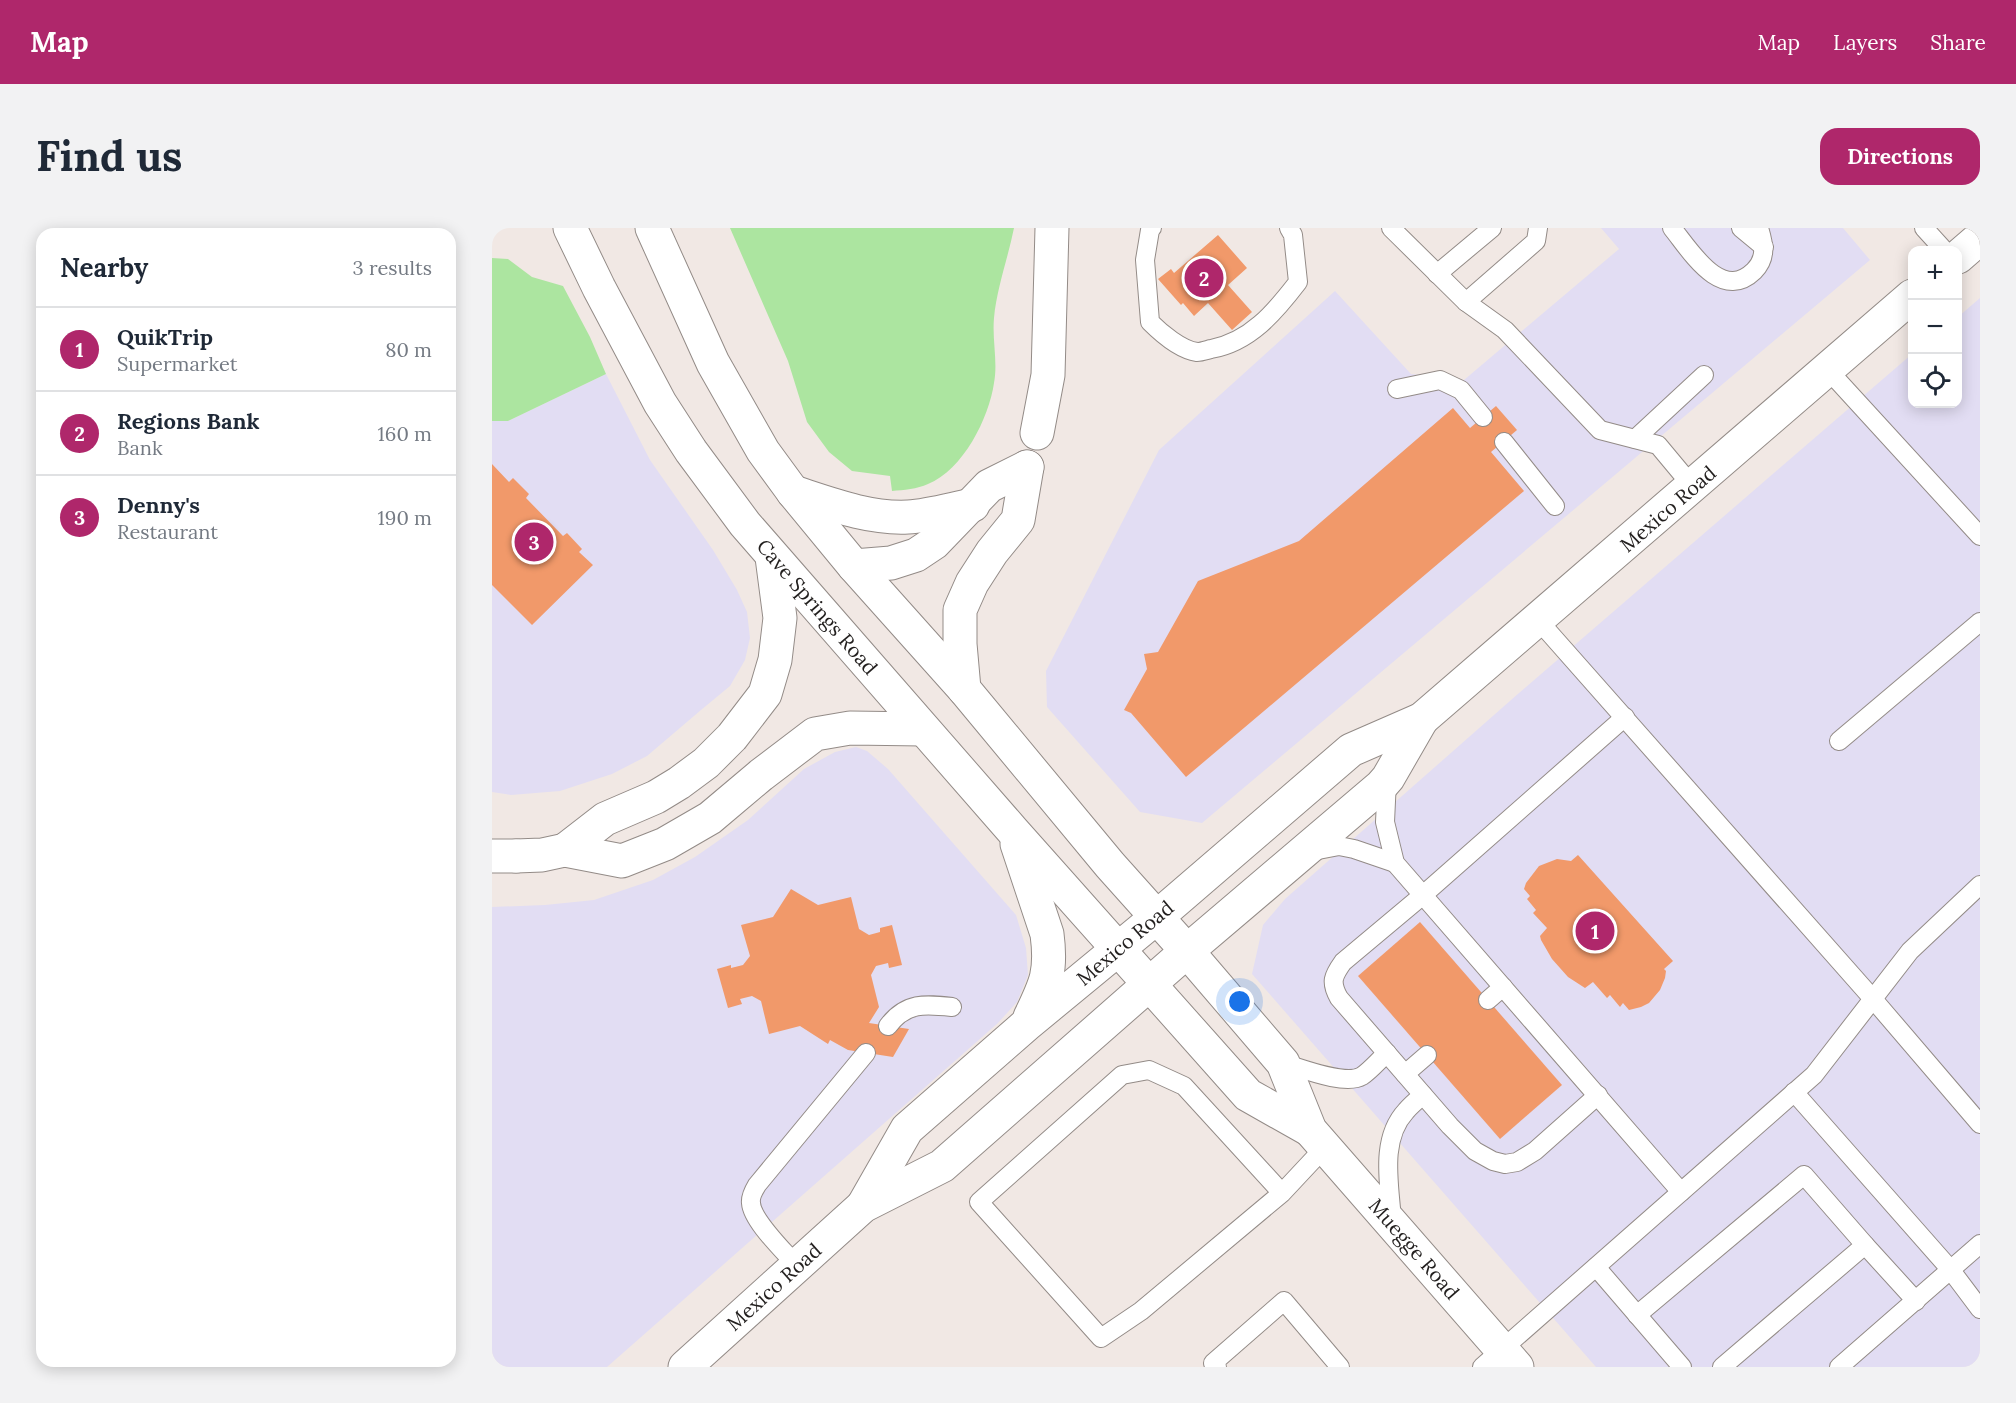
<!DOCTYPE html>
<meta charset="utf-8">
<style>
body{margin:0;font-family:Lora,serif;background:#f2f2f3;color:#1f2937}
.controls{position:absolute;right:18px;top:18px;display:grid;overflow:hidden;border-radius:12px;box-shadow:0 3px 15px #0003}
.controls button{width:54px;height:54px;display:grid;place-items:center;padding:0;border:0;border-bottom:2px solid #e0e1e3;background:#fff;color:#1f2937;font:30px sans-serif}
.you{position:absolute;left:748px;top:774px;width:21px;height:21px;margin:-15px;border:4px solid #fff;border-radius:50%;background:#1a73e8;box-shadow:0 0 0 9px #1a73e833}
.badge{display:grid;place-items:center;width:39px;height:39px;border-radius:50%;background:#af276b;color:#fff;font-size:20px;font-weight:700}
.pin{position:absolute;translate:-50% -50%;border:3px solid #fff;box-shadow:0 2px 6px #0006}
.list{margin:0;padding:0;list-style:none}
h2{display:flex;justify-content:space-between;align-items:center;height:78px;margin:0;padding:0 24px;font-size:26px}
h2 small{font-size:20px;font-weight:400;color:#747a83}
.list li{display:grid;grid-template-columns:39px 1fr auto;gap:18px;align-items:center;box-sizing:border-box;height:84px;padding:0 24px;border-top:2px solid #e0e1e3}
.list b{display:block;font-size:22px;white-space:nowrap}
.list p{margin:0;font-size:20px;white-space:nowrap;color:#747a83}
.list em{font-size:20px;font-style:normal;color:#747a83}
.icon{flex:none;width:33px;height:33px;fill:none;stroke:currentColor;stroke-width:2;stroke-linecap:round;stroke-linejoin:round}
.map{position:relative;flex:none;width:1488px;height:1139px;overflow:hidden;border-radius:18px}
header{display:flex;align-items:center;gap:36px;box-sizing:border-box;height:84px;padding:0 30px;background:#af276b;color:#fff}
header strong{font-size:28px}
nav{display:flex;gap:33px;margin-inline-start:auto;font-size:21px}
.intro{display:flex;align-items:center;justify-content:space-between;box-sizing:border-box;height:144px;padding:0 36px}
h1{margin:0;font-size:42px}
.button{padding:15px 27px;border-radius:18px;background:#af276b;color:#fff;font-size:21px;font-weight:700}
main{display:flex;gap:36px;padding:0 36px}
aside{flex:1;background:#fff;border-radius:18px;box-shadow:0 3px 15px #0003}
.map>svg:first-child{display:block}
</style>
<header>
<strong>Map</strong>
<nav><a>Map</a><a>Layers</a><a>Share</a></nav>
</header>
<div class="intro"><h1>Find us</h1><a class="button">Directions</a></div>
<main>
<aside>
<h2>Nearby<small>3 results</small></h2>
<ul class="list">
<li><span class="badge">1</span><div><b>QuikTrip</b><p>Supermarket</p></div><em>80 m</em></li>
<li><span class="badge">2</span><div><b>Regions Bank</b><p>Bank</p></div><em>160 m</em></li>
<li><span class="badge">3</span><div><b>Denny's</b><p>Restaurant</p></div><em>190 m</em></li>
</ul>
</aside>
<div class="map">
<svg width="1488" height="1139" viewBox="0 0 1488 1139">
<rect width="100%" height="100%" fill="#f1e8e4"/>
<!-- commercial -->
<g fill="#e2ddf3">
<polygon points="1109,0 1351,0 1378,32 710,595 648,584 555,479 554,443 667,222 843,63 919,146 972,152 1127,21"/>
<polygon points="1488,70 1488,1139 1104,1139 760,746 771,697 793,671 1027,465 1420,126 1420,176 1466,176 1466,89"/>
<polygon points="114,146 158,232 221,322 245,362 255,384 258,410 253,432 238,458 209,482 155,528 120,546 68,563 19,567 0,564 0,193 16,193"/>
<polygon points="364,519 375,523 396,541 524,687 534,720 536,747 525,774 506,795 115,1139 0,1139 0,679 53,677 102,672 161,652 203,629 256,592 312,541 343,524"/>
</g>
<!-- green -->
<g fill="#ace5a0">
<path d="M 238,0 L 522,0 C 516,30 505,59 502,90 C 500,112 506,134 502,155 C 497,190 471,242 436,256 C 425,261 412,262 400,263 L 398,248 L 360,243 L 337,224 L 315,194 L 296,133 Z"/>
<polygon points="0,30 16,31 40,49 71,58 98,109 114,146 16,193 0,193"/>
</g>
<!-- building -->
<g fill="#f1996a">
<polygon points="726,7 755,40 736,57 760,84 740,102 716,75 702,88 691,75 689,77 666,51 679,41 682,45"/>
<polygon points="1004,178 1025,202 999,224 1032,263 694,549 639,485 632,482 655,441 652,426 666,424 706,353 807,313 961,180 978,200"/>
<polygon points="0,236 17,254 21,250 37,266 34,270 71,308 75,305 90,321 87,324 101,337 40,397 0,357"/>
<polygon points="1086,627 1181,733 1172,741 1174,743 1173,750 1168,762 1157,775 1149,779 1137,782 1131,775 1128,779 1118,767 1115,770 1101,754 1093,760 1076,749 1060,731 1049,712 1048,708 1055,700 1041,685 1044,682 1035,671 1038,668 1032,661 1034,655 1047,638 1065,631 1079,633"/>
<polygon points="299,661 326,677 359,669 367,701 377,707 388,704 388,700 400,697 410,737 397,740 396,735 384,738 379,747 387,779 377,795 417,801 401,829 356,822 338,812 336,816 308,798 277,806 269,773 260,768 248,771 250,776 236,780 225,741 239,737 239,740 251,737 258,728 249,697 281,689"/>
<polygon points="928,694 1070,857 1008,911 866,748"/>
</g>
<g fill="none" stroke-linecap="round" stroke-linejoin="round">
<!-- service casing -->
<g stroke="#938b87" stroke-width="20">
<g id="service">
<path d="M 660,0 L 658,2 L 653,32 L 658,94 C 669,105 689,122 705,124 C 709,124 715,122 719,121 C 758,114 783,84 806,54 L 801,7 L 797,0"/>
<polyline points="899,0 974,74 1013,102 1108,202 1166,217 1201,259"/>
<path d="M 1180,0 C 1198,22 1229,75 1262,43 C 1275,30 1272,16 1267,0"/>
<polyline points="1249,0 1272,19"/>
<polyline points="1432,0 1452,22"/>
<polyline points="945,46 1000,0"/>
<polyline points="974,74 1044,13 1046,0"/>
<polyline points="1336,142 1488,308"/>
<polyline points="905,161 948,152 969,162 991,189"/>
<polyline points="1143,211 1212,147"/>
<polyline points="1012,214 1063,278"/>
<polyline points="1046,392 1381,771 1488,896"/>
<polyline points="1347,513 1488,394"/>
<polyline points="895,552 893,594 903,635 1189,964"/>
<polyline points="821,623 847,618 862,621 903,635"/>
<polyline points="996,772 1011,759"/>
<path d="M 396,798 C 414,774 433,776 460,779"/>
<path d="M 791,835 C 809,840 853,858 870,848 C 879,842 887,832 895,825"/>
<polyline points="913,846 935,827"/>
<polyline points="1302,864 1458,1041 1488,1081"/>
<path d="M 1106,867 L 1043,923 L 1025,934 L 1013,936 L 1001,933 L 983,923 L 958,898 L 847,770 C 838,754 841,748 851,734 L 931,667 L 1133,489"/>
<polyline points="790,965 692,858 657,842 630,847 487,974 609,1110 649,1083 790,965 833,919"/>
<path d="M 900,993 C 898,958 887,912 914,883 C 919,877 925,872 931,867"/>
<polyline points="1373,1017 1424,1073"/>
<path d="M 305,1038 C 293,1024 260,993 259,975 C 258,969 262,962 265,957 L 374,825"/>
<polyline points="1104,1039 1190,1139"/>
<polyline points="1145,1087 1312,947 1373,1017 1230,1139"/>
<polyline points="725,1139 721,1135 792,1073 848,1139"/>
<polyline points="990,1139 1322,847 1418,723 1488,657"/>
<polyline points="1347,1139 1488,1016"/>
</g>
</g>
<!-- tertiary casing -->
<g stroke="#938b87" stroke-width="35">
<g id="tertiary">
<polyline points="1466,29 1488,10"/>
<polyline points="24,628 50,627 73,622"/>
<polyline points="665,689 859,522 930,491 1420,68"/>
<polyline points="695,723 889,558 896,550 930,491"/>
</g>
</g>
<!-- secondary casing -->
<g stroke="#938b87" stroke-width="35">
<g id="secondary">
<polyline points="545,205 556,147 560,0"/>
<polyline points="362,338 399,335 424,327 442,315 497,258 535,239"/>
<polyline points="472,461 468,416 468,382 480,355 500,324 526,292 535,239"/>
<polyline points="73,622 130,633 173,616 218,590 269,547 323,506 358,500 431,501"/>
<polyline points="73,622 113,591 164,569 187,555 214,535 240,509 273,466 283,432 288,390 280,329"/>
<polyline points="0,628 24,628"/>
</g>
</g>
<!-- primary casing -->
<g stroke="#938b87" stroke-width="35">
<g id="primary">
<polyline points="78,0 107,60 168,175 199,223 253,296 521,603 756,867 818,902"/>
<polyline points="160,0 221,135 271,223 301,264 362,338 472,461 618,637 695,723 791,835 818,902 1025,1139"/>
<path d="M 301,264 C 338,276 377,291 416,289 C 437,288 460,281 481,277"/>
<path d="M 525,616 L 555,706 C 560,744 554,756 538,789"/>
<polyline points="371,978 415,901 534,797 665,689"/>
<polyline points="193,1139 371,978 450,938 695,723"/>
</g>
</g>
<!-- service -->
<use href="#service" stroke="#fff" stroke-width="18"/>
<!-- tertiary -->
<use href="#tertiary" stroke="#fff" stroke-width="33"/>
<!-- secondary -->
<use href="#secondary" stroke="#fff" stroke-width="33"/>
<!-- primary -->
<use href="#primary" stroke="#fff" stroke-width="33"/>
</g>
<g text-anchor="middle" stroke-width="4.5" stroke-linejoin="round" paint-order="stroke">
<!-- street labels -->
<g font-size="20" fill="#221f1e" stroke="#fff">
<text transform="translate(1176 281) rotate(-41)" y="7">Mexico Road</text>
<text transform="translate(325 379) rotate(49)" y="7">Cave Springs Road</text>
<text transform="translate(633 715) rotate(-40)" y="7">Mexico Road</text>
<text transform="translate(922 1021) rotate(49)" y="7">Muegge Road</text>
<text transform="translate(282 1059) rotate(-42)" y="7">Mexico Road</text>
</g>
</g>
</svg>
<div class="controls">
<button>+</button>
<button>−</button>
<button><svg class="icon" aria-label="locate" viewBox="0 0 24 24"><circle cx="12" cy="12" r="6"/><path d="M12 2v4M12 18v4M2 12h4M18 12h4"/></svg></button>
</div>
<div class="you"></div>
<div class="pin badge" style="left:1103px;top:703px">1</div>
<div class="pin badge" style="left:712px;top:50px">2</div>
<div class="pin badge" style="left:42px;top:314px">3</div>
</div>
</main>
